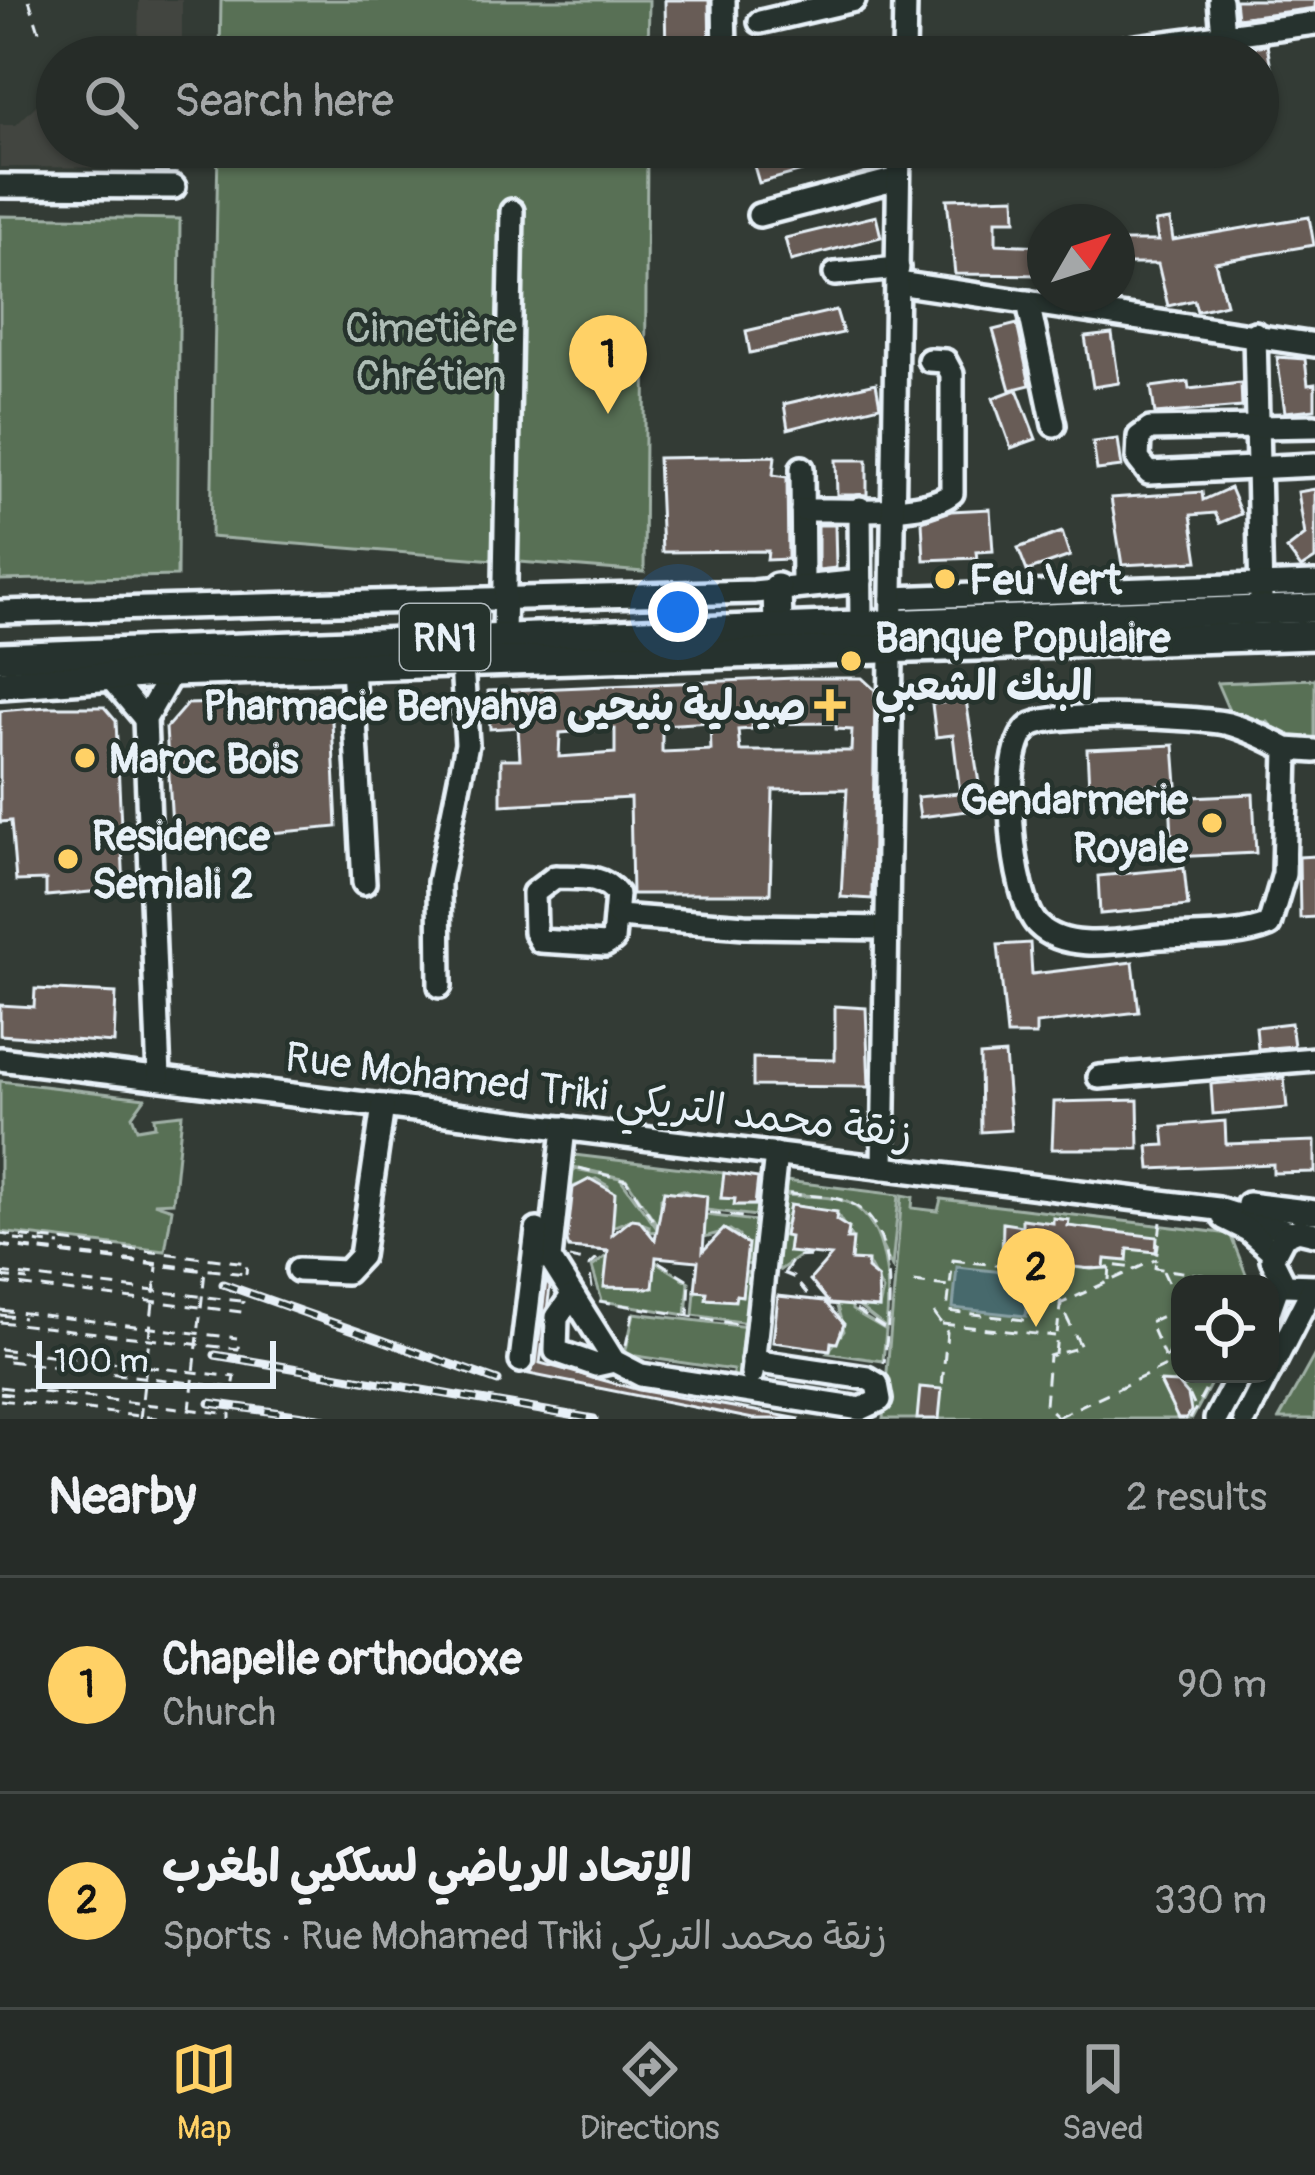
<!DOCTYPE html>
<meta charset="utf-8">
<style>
body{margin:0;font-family:Pangolin,"Playpen Sans Arabic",sans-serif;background:#323834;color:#f1f3f6}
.controls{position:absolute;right:36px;bottom:36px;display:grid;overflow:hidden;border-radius:24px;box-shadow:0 3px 9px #0004}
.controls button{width:108px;height:108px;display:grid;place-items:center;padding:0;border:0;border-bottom:3px solid #424845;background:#262c28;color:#f1f3f6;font:60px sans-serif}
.compass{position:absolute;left:1027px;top:204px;width:108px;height:108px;border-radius:50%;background:#262c28;box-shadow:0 3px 9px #0004;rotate:51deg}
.scale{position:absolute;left:36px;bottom:30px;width:240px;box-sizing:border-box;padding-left:12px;border:6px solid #e8f1f8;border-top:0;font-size:33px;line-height:42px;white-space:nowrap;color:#e8f1f8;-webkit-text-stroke:9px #26332d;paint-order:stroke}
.you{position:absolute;left:678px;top:612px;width:42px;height:42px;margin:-30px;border:9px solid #fff;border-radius:50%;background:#1a73e8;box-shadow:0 0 0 18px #1a73e833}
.badge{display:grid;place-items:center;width:78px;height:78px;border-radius:50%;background:#ffd166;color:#111;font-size:39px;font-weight:700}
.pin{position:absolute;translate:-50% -99px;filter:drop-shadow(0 3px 6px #0008)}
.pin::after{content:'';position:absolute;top:63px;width:42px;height:36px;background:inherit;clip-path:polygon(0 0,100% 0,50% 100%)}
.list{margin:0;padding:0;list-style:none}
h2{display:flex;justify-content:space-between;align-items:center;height:156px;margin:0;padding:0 48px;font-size:51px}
h2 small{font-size:39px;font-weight:400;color:#a4a7a8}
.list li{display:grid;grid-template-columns:78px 1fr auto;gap:36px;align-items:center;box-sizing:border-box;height:216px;padding:0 48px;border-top:3px solid #424845}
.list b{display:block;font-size:45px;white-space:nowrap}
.list p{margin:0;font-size:39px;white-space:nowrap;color:#a4a7a8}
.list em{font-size:39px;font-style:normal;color:#a4a7a8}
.icon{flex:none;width:66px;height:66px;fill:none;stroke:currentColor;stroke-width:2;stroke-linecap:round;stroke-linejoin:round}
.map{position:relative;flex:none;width:1315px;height:1419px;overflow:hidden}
.search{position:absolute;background:#262c28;box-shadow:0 3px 9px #0004;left:36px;right:36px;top:36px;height:132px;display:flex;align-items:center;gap:30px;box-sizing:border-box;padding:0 42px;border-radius:66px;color:#a4a7a8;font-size:45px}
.sheet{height:588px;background:#262c28}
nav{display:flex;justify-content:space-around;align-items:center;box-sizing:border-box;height:168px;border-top:3px solid #424845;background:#262c28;font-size:33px;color:#a4a7a8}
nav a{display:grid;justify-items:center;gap:6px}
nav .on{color:#ffd166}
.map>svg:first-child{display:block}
</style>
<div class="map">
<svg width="1315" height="1419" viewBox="0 0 1315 1419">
<rect width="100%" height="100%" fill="#333b35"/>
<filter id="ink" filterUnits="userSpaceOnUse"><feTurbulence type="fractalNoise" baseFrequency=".00833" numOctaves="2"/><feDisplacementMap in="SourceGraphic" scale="24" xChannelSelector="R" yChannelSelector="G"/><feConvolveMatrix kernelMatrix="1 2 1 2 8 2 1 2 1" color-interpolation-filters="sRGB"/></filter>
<g filter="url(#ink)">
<!-- built -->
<g fill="#43453f">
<polygon points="139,0 182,0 182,57 86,57 98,46 138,47"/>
<polygon points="57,85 57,147 182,147 182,168 0,167 0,125 16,125"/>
</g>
<!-- green -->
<g fill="#587054" stroke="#a0b0a6" stroke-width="3">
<polygon points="221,0 649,0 648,57 220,57"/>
<polygon points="218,147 647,147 644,572 211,537"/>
<polygon points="0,216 180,219 177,576 0,580"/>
<polygon points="1315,679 1315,748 1280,737 1268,722 1233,720 1217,683"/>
<polygon points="0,1081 145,1098 132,1116 137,1129 155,1126 154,1117 182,1114 173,1202 154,1203 172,1209 165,1251 0,1232"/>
<polygon points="566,1154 724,1173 721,1198 735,1198 735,1205 758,1205 757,1216 706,1210 706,1202 683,1190 661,1198 661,1230 626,1179 565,1165"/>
<polygon points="565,1167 620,1178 659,1231 649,1232 649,1226 632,1219 610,1228 608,1186 596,1179 569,1188 573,1211 560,1211"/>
<path d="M 786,1181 L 899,1195 L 892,1267 C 860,1201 857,1200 785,1193 Z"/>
<path d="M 784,1195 C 804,1197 834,1195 851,1204 C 890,1226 890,1292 886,1328 L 858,1306 L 879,1308 L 883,1291 L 867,1261 L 845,1266 L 852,1239 L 836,1212 L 809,1215 L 809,1208 L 790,1206 L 784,1235 L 790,1237 L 788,1251 L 804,1253 L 780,1270 L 776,1263 Z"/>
<polygon points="902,1195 913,1197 912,1208 938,1211 941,1199 1230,1234 1250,1284 1180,1284 1180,1374 1216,1374 1192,1419 883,1419"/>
<polygon points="706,1215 756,1221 753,1265 737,1263 747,1260 748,1244 739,1243 739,1236 730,1230 701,1238"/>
<polygon points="613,1251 605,1287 652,1288 655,1269 647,1267 648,1257 689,1282 686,1315 602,1301 592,1267"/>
<polygon points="736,1271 752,1273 748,1323 693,1315 695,1291 707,1292 707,1298 742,1295 743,1279"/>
<polygon points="852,1299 852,1310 886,1330 883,1361 827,1353 844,1331 836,1303"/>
<polygon points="634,1313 748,1327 741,1379 733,1380 733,1370 636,1356 634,1363 624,1359"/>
<polygon points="1315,1354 1315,1419 1279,1419"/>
</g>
<!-- water -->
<polygon fill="#46696c" stroke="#879fa4" stroke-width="3" points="957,1267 1031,1275 1026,1316 953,1308"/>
<!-- building -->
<g fill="#685c57" stroke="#e8f1f8" stroke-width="3" fill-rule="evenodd">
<polygon points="665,0 709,0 710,57 666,57"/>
<polygon points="1235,0 1315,0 1315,8 1237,18"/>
<polygon points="1267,45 1271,67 1258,70 1258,57 1236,57 1235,49"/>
<polygon points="809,147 846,147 849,158 759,183 752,159"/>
<polygon points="1015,197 1016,220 996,220 996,244 1045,246 1045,275 955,274 947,199"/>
<polygon points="876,216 881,237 791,261 785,238"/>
<polygon points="1309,217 1314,245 1215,262 1226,304 1197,311 1194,300 1168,306 1158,264 1117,264 1117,241 1158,241 1155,222 1170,220 1173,240"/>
<polygon points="836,310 843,333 750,353 746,331"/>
<polygon points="1017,324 1030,385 1010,390 993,330"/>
<polygon points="1112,334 1119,383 1093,387 1085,337"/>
<polygon points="1277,357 1305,359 1308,385 1315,384 1315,409 1285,412"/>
<polygon points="1188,382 1189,389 1241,383 1242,407 1155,414 1151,387"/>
<polygon points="876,383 880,406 788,429 784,404"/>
<polygon points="1017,389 1036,439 1011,448 993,398"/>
<polygon points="1118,439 1122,467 1097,470 1093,442"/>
<polygon points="775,456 773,475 787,477 788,559 767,560 768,551 662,552 658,458"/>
<polygon points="836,460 867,460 867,495 837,495"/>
<polygon points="1230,488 1241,514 1220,523 1215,513 1191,515 1198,561 1122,565 1111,498 1202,492 1203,500"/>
<polygon points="1315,489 1315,559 1301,568 1287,549 1305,535 1298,492"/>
<polygon points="990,509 993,551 976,552 977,558 924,560 922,521 951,511"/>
<polygon points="818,525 835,525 836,568 818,570"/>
<polygon points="1062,532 1070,556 1027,571 1018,548"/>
<path d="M 794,678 L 862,678 L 875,690 L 872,899 L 841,897 L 847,789 L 773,790 L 770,894 L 632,894 L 630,798 L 501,805 L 501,759 L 520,759 L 518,727 L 490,729 L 488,691 ZM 710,722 L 711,750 L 662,752 L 662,725 ZM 836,723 L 836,729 L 852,730 L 851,751 L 740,751 L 738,730 L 752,729 L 752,724 ZM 615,729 L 615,753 L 559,757 L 560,733 Z"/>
<polygon points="331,700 337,827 173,842 166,728 187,704"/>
<polygon points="966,700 983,809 920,817 917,797 960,793 953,735 936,737 932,704"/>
<polygon points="47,707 104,707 116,721 124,889 46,896 46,880 16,881 11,821 0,822 0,711"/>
<polygon points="1174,745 1177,785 1089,787 1087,749"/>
<polygon points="1253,794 1256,853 1173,857 1170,798"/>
<polygon points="1315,856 1315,917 1300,918 1299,857"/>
<polygon points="1184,868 1188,906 1100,914 1098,876"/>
<polygon points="1030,943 1032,974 1133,962 1139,1012 1036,1024 1036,1035 1007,1035 998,945"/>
<polygon points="35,989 116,993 114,1043 0,1035 0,1005 34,1007"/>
<polygon points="835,1006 866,1008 869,1087 753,1086 753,1058 835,1060"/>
<polygon points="1291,1023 1294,1046 1258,1049 1256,1027"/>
<polygon points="1005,1054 1011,1130 981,1132 980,1056"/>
<polygon points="1284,1078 1287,1108 1213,1114 1211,1084"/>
<polygon points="1138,1100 1139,1149 1052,1149 1054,1102"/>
<polygon points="1225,1121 1226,1144 1315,1141 1315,1172 1273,1173 1273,1164 1150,1169 1148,1146 1165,1145 1163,1126"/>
<polygon points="724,1173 758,1178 755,1205 734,1205 735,1199 721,1198"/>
<polygon points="590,1179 615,1193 612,1235 632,1219 639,1220 655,1240 664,1191 707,1196 703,1251 724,1229 748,1244 742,1296 736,1295 735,1301 706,1299 707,1292 695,1291 698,1261 656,1257 653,1288 604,1287 608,1251 569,1248 567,1241 573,1188"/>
<polygon points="790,1205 837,1212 836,1220 849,1228 847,1239 853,1239 851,1260 868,1261 867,1269 878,1278 879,1308 830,1304 810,1280 831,1256 788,1252 790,1237 784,1236"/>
<polygon points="1053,1218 1069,1220 1068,1226 1157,1237 1156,1252 1128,1249 1127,1261 1105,1259 1104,1268 1091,1269 1002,1259 1003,1223 1022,1226 1022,1219 1053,1223"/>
<polygon points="546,1281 550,1287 540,1363 639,1390 800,1419 753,1419 529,1374 536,1363"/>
<polygon points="778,1296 824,1301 844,1324 837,1343 831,1342 830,1350 773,1342"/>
<polygon points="1160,1382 1178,1383 1188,1395 1191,1411 1186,1419 1178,1419"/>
<polygon points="920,1387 942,1389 939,1419 917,1419"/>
</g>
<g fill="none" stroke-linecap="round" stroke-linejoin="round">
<!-- minor casing -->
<g stroke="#e8f1f8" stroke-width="30">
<g id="minor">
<polyline points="724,0 725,57"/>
<polyline points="1220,0 1223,35"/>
<polyline points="760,22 854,0"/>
<polyline points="904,57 905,0"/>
<polyline points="1061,57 1315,23"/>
<polyline points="0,186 174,187"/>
<polyline points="759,215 897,179"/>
<polyline points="835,274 898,268"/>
<polyline points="898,283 1315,345"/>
<polyline points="1028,302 1054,425"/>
<polyline points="1255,333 1261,597"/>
<polyline points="1315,426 1150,429 1139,437 1138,459 1149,473 1315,465"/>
<polyline points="802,468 803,583"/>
<polyline points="860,508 861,625"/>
<path d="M 802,510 C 838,509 926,516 952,493 L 952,374 L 945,361 L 929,360"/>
<polyline points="892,598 1315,583"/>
<polyline points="0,612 754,592 861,581"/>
<polyline points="504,635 512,211"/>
<polyline points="352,666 364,883"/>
<polyline points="108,675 145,719"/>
<path d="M 1287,749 C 1268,739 1250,730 1229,724 C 1200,717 1052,710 1030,726 C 997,749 1012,900 1038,925 C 1067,954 1125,940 1161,937 C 1195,935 1238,938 1269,925 L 1284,874 L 1287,749 L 1315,751"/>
<path d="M 555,877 C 579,878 602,874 617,894 L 613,940 L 605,945 L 540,941 L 535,932 L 534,893 Z"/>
<polyline points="618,916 745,926 886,928"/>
<polyline points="440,986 439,882 467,744 462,664"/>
<polyline points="0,1059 1218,1209 1291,1232"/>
<polyline points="1099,1077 1315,1059"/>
<polyline points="159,1078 145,719 172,672"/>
<polyline points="564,1128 550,1259 614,1361 641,1375 861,1409 880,1400 877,1384 867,1378 753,1361"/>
<polyline points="883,1168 899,147"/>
<polyline points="1248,1204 1315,1212"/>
<polyline points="1224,1218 1248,1230 1273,1252"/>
<polyline points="1315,1234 1298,1230 1284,1236 1272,1259 1285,1285 1315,1286"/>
<polyline points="298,1270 346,1272 361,1256 383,1106"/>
<polyline points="571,1297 557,1317 556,1351 596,1365 614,1361"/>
<polyline points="1270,1309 1280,1281"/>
<polyline points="521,1361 537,1230"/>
<polyline points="1270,1371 1313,1287"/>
<polyline points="752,1374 776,1154"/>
<polyline points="1216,1419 1240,1374"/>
<polyline points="1245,1419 1268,1374"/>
</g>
</g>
<!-- major casing -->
<g stroke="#e8f1f8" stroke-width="36">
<g id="major">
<polyline points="777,588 778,626"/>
<polyline points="0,657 1315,608"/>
<polyline points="0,684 172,672 1315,635"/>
</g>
</g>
<!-- path -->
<g stroke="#e8f1f8" stroke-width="3" stroke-dasharray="12 9" stroke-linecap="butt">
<polyline points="29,0 39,31"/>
<polyline points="579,1168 626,1180 657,1226"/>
<path d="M 789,1194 C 807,1196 828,1195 845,1201 C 903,1219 889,1320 884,1363"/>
<polyline points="709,1213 749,1218"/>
<polyline points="1161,1222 1155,1268 1209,1276 1204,1284"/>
<polyline points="0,1234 247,1263 246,1274"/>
<polyline points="15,1240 60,1245"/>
<polyline points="0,1245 245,1274"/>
<polyline points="569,1258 589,1262"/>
<polygon points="953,1260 1039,1270 1033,1321 947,1311"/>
<polyline points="659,1262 690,1281 688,1316"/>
<polyline points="1163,1271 1179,1306"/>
<polyline points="785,1272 795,1257 818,1256"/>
<polyline points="0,1273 241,1301"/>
<polyline points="783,1273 793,1277 813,1301"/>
<polyline points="0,1277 28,1280"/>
<polyline points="1109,1280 1110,1265 1134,1268"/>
<polyline points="914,1282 948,1286"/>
<polyline points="0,1283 242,1312 243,1301"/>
<polyline points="592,1288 589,1266 606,1251"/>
<polyline points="1039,1292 1059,1294"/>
<polyline points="599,1301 737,1324"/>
<polyline points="1180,1308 1149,1322 1164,1356 1180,1365"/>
<polyline points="0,1310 237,1338"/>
<polyline points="856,1310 886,1329"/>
<polyline points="934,1313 947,1332 942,1386"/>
<polyline points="0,1315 24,1318"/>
<polyline points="0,1322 238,1349 239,1338"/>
<polyline points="942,1324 1055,1336"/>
<polyline points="626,1345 633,1313"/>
<polyline points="0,1349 235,1377 233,1388 0,1360"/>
<polyline points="1055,1354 1064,1269 1110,1268"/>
<polyline points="0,1355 19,1357"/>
<polyline points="1167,1356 1180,1331"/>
<polyline points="1198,1374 1209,1380"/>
<polyline points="1181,1376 1194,1405"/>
<polyline points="0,1387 230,1414 230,1419"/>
<polyline points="0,1393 15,1395"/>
<polyline points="0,1400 165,1419"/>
<polyline points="1059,1416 1168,1365 1180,1374"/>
<polyline points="1060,1419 1045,1405 1049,1356 1081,1347 1060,1304 1157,1259"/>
<polyline points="1190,1419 1214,1374"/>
</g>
<!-- minor -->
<use href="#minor" stroke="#26332d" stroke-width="21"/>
<!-- major -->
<use href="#major" stroke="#26332d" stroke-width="27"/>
<!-- rail casing -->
<g stroke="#e8f1f8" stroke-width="9">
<g id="rail">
<polyline points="223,1284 498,1381"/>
<polyline points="215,1355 594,1419"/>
<polyline points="210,1403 325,1419"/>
</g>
</g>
<!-- rail -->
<use href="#rail" stroke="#26332d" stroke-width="4.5" stroke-dasharray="14" stroke-linecap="butt"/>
<!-- path-bridge -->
<g stroke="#e8f1f8" stroke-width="3" stroke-dasharray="12 9" stroke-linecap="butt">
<polyline points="0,1246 205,1271 189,1419"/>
<polyline points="140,1419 157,1267"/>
</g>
</g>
</g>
<!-- markers -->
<g fill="#ffd166" stroke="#26332d" stroke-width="4.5">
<circle cx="945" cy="579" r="12"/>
<circle cx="851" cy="661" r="12"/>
<path d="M824 687h12v12h12v12h-12v12h-12v-12h-12v-12h12z"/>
<circle cx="85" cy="758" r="12"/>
<circle cx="1212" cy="823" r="12"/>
<circle cx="68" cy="859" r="12"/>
</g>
<g text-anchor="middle" stroke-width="9" stroke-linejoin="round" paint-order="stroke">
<!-- shield labels -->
<rect fill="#26332d" stroke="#aeb8bb" stroke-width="3" x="400" y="604" width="90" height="66" rx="9"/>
<g font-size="39" font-weight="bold" fill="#e8f1f8">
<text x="445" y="651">RN1</text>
</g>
<!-- park labels -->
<g font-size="42" fill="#aebdb6" stroke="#26332d">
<text x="431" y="342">Cimetière<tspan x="431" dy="48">Chrétien</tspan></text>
</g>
<!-- poi labels -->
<g font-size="42" font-weight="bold" fill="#e8f1f8" stroke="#26332d" text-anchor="start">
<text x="969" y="594">Feu Vert</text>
<text x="875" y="652">Banque Populaire<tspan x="875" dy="48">البنك الشعبي</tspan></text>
<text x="806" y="720" text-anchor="end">Pharmacie Benyahya صيدلية بنيحيى</text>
<text x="109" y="773">Maroc Bois</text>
<text x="1188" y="814" text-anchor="end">Gendarmerie<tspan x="1188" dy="48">Royale</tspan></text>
<text x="92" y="850">Residence<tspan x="92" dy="48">Semlali 2</tspan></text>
</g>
<!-- street labels -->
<g font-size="42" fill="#e8f1f8" stroke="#26332d">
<text transform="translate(599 1094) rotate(7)" y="15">Rue Mohamed Triki زنقة محمد التريكي</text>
</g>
</g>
</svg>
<div class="controls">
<button><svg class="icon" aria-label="locate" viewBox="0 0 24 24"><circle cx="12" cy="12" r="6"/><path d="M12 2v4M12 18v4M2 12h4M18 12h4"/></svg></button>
</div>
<svg class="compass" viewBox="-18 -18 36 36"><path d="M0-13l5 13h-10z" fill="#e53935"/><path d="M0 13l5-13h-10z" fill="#a4a7a8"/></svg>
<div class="scale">100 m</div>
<div class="you"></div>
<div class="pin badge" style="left:608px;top:414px">1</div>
<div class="pin badge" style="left:1036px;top:1327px">2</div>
<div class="search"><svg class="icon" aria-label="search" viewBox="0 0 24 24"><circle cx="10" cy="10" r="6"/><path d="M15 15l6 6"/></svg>Search here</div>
</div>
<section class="sheet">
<h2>Nearby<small>2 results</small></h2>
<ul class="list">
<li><span class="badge">1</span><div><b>Chapelle orthodoxe</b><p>Church</p></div><em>90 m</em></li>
<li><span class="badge">2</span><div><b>الإتحاد الرياضي لسككيي المغرب</b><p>Sports · Rue Mohamed Triki زنقة محمد التريكي</p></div><em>330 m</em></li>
</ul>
</section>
<nav>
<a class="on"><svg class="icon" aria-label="map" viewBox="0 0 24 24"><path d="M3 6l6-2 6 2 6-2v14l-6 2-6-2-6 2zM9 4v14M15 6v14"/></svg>Map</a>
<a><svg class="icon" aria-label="directions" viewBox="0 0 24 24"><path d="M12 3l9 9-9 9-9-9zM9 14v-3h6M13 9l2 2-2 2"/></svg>Directions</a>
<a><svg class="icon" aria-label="saved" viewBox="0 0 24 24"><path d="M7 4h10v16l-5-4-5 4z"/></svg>Saved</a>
</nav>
